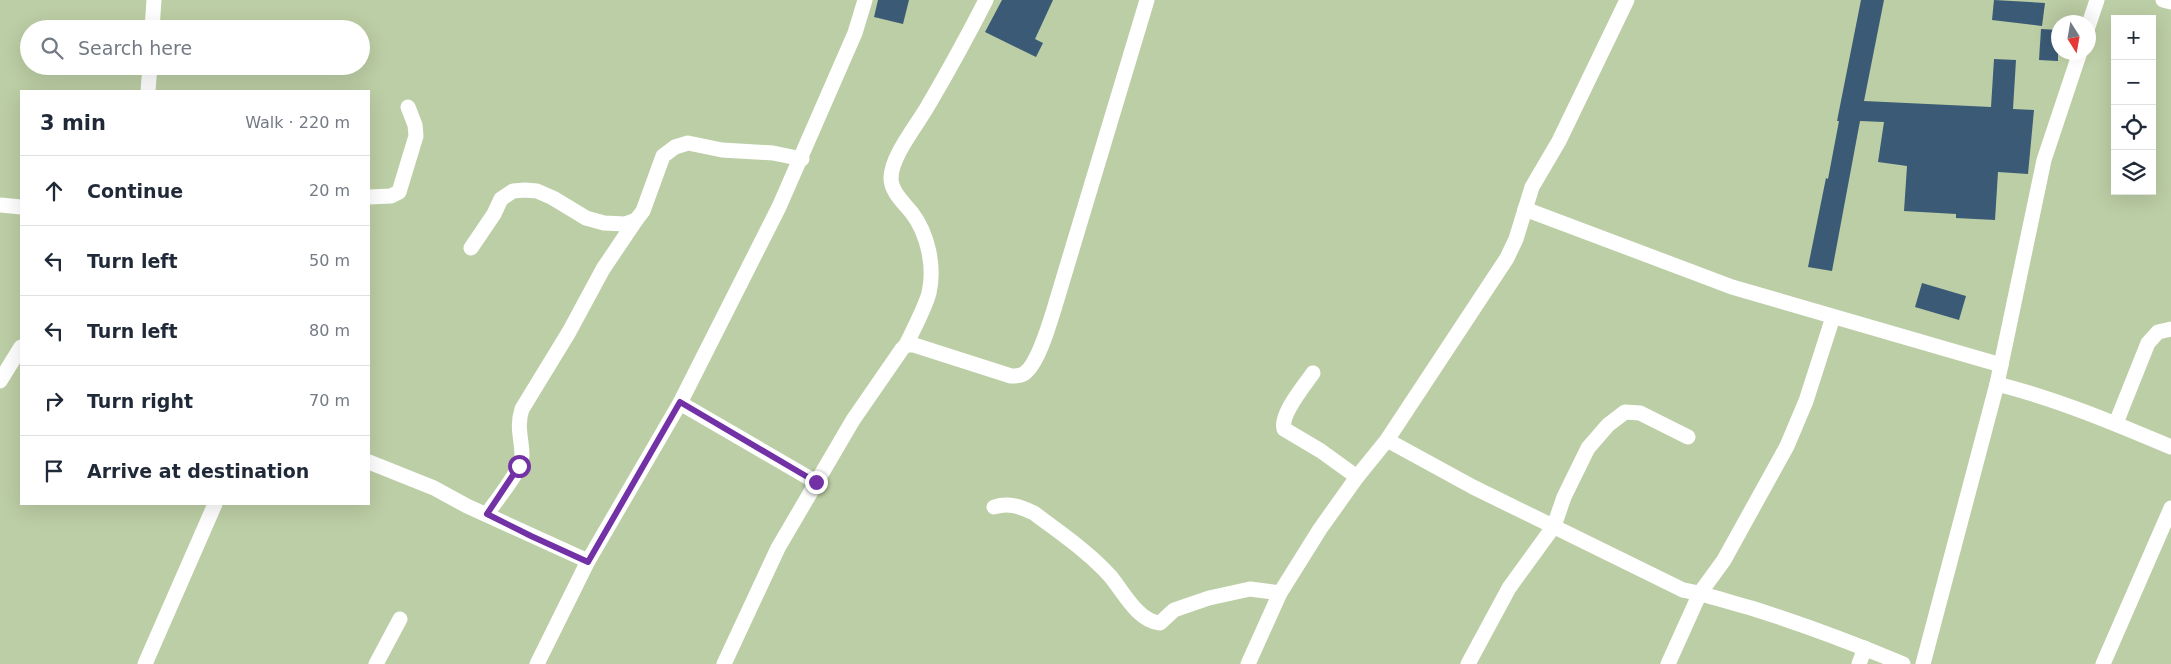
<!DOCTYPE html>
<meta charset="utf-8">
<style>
body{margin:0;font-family:"DejaVu Sans",sans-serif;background:#f6f6f7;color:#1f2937}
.controls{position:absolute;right:15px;top:15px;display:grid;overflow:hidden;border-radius:0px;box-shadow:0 5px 20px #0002}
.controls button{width:45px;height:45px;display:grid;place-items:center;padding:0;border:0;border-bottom:1px solid #e0e1e3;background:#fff;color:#1f2937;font:25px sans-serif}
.compass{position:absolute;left:2051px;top:15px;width:45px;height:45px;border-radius:50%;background:#fff;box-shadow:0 5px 20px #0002;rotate:169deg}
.stop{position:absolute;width:15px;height:15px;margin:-11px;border:4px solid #7331a6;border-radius:50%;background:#fff}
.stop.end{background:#7331a6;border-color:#fff;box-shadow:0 1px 5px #0008}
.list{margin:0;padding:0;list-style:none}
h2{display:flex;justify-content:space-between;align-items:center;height:65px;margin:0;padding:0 20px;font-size:21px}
h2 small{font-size:16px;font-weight:400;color:#747a83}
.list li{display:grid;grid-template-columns:32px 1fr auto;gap:15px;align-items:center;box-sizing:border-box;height:70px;padding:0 20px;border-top:1px solid #e0e1e3}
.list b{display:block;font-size:19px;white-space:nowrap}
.list em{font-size:16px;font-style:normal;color:#747a83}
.icon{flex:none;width:28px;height:28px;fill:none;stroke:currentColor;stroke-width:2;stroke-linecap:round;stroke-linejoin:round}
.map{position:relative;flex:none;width:2171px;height:664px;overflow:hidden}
.search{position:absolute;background:#fff;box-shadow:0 5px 20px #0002;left:20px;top:20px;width:350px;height:55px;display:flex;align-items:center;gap:12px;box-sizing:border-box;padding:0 18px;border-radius:28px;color:#747a83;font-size:19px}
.panel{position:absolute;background:#fff;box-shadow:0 5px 20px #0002;left:20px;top:90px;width:350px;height:415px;border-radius:0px}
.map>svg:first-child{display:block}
</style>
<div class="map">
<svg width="2171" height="664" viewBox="0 0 2171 664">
<rect width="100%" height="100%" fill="#bccea5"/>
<!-- building -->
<g fill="#3b5a75">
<polygon points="878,0 909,0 903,24 874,17"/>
<polygon points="1002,0 1053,0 1035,39 1043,43 1036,57 985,32"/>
<polygon points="1861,0 1884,0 1864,101 1991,107 1994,59 2016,60 2013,109 2034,110 2028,174 1998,172 1995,220 1956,218 1956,214 1904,211 1907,166 1878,162 1884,122 1860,121 1832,271 1808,267 1826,178 1828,179 1839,121 1837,121"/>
<polygon points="1994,0 2045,3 2042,26 1992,20"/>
<polygon points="2041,29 2058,30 2058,61 2039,60"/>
<polygon points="1922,283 1966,296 1959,320 1915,307"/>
</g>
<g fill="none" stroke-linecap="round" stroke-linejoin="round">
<!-- minor -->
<g stroke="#fff" stroke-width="15">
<polyline points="2163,0 2171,2"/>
<polyline points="2088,27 2097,0"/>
<polyline points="152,29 154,0"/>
<polyline points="148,91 150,66"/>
<polyline points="369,197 391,196 399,192 416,136 415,125 408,107"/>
<polyline points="0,205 21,207"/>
<polyline points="1525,209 1732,287 2001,365"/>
<polyline points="471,248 494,214 501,199 513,191 525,190 537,191 553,198 586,218 604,223 625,224 636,220 643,211 663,156 675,147 688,143 722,150 773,153 802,159"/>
<path d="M 906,345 C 913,330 925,308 929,293 C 935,267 928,234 912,213 C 904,203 891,192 891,178 C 891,156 918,124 929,104 C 949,70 968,35 986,0"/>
<path d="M 1313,373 C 1304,386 1280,414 1284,429 L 1321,451 L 1357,477"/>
<polyline points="0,381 21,347"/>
<path d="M 1997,384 C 2057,399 2114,423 2171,447"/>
<polyline points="680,403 816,482"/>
<polyline points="2116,423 2148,343 2158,332 2171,329"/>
<path d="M 1387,440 L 1473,487 L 1683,590 C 1706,594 1728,602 1751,608 C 1802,624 1853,643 1903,664"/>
<polyline points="369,462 434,488 467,506 588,561"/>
<path d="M 994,507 C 1009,502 1021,507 1034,513 C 1060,533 1089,552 1111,577 C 1124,593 1138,621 1160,623 L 1174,610 L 1209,598 L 1250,589 L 1280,593"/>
<path d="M 487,514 C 496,500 521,472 522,456 C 522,439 516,427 522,409 L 569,332 L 603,269 L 636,220"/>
<polyline points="145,664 215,504"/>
<polyline points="376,664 400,619"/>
<polyline points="537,664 588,561 680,403 779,207 855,33 865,0"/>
<path d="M 724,664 L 778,548 L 853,420 L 902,349 L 906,345 L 914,345 L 1011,376 C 1017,376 1022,376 1026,372 C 1039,361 1050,322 1055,306 L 1147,0"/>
<polyline points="1248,664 1280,593 1320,529 1357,477 1387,440 1507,258 1516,239 1532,187 1559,141 1627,0"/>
<polyline points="1468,664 1509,588 1554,526 1564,497 1588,448 1608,425 1625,412 1640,413 1688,437"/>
<polyline points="1668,664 1700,593 1724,560 1787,446 1806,401 1833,317"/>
<polyline points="1859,664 1865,648"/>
<polyline points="1923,664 1997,384 2044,160 2080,52"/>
<polyline points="2103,664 2171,508"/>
</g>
</g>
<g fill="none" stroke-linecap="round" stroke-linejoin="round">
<!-- route -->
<polyline stroke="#7331a6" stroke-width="6" points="519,466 487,514 531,536 588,562 680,402 816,482"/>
</g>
</svg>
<div class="controls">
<button>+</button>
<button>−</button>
<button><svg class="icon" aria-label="locate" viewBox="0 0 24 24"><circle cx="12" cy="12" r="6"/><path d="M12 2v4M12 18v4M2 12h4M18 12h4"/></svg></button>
<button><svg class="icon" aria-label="layers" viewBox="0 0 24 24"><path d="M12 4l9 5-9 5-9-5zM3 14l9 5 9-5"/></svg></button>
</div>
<svg class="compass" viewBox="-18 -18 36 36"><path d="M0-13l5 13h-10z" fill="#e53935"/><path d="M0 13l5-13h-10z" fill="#747a83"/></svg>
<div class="stop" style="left:519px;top:466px"></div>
<div class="stop end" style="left:816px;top:482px"></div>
<div class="search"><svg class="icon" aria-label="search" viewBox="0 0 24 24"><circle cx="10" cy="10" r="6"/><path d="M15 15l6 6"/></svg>Search here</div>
<section class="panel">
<h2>3 min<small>Walk · 220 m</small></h2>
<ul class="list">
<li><svg class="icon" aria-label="ahead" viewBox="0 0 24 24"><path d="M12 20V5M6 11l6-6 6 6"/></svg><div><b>Continue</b></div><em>20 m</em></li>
<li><svg class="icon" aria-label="left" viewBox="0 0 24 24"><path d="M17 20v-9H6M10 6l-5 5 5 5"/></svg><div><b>Turn left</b></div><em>50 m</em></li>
<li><svg class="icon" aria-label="left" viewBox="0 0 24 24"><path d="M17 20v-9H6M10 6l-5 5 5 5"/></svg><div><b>Turn left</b></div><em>80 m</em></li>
<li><svg class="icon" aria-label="right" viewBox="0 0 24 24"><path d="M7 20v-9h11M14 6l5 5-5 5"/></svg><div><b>Turn right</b></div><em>70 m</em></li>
<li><svg class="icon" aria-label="arrive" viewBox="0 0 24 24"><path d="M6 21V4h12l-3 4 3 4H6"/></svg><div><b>Arrive at destination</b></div></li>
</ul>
</section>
</div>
